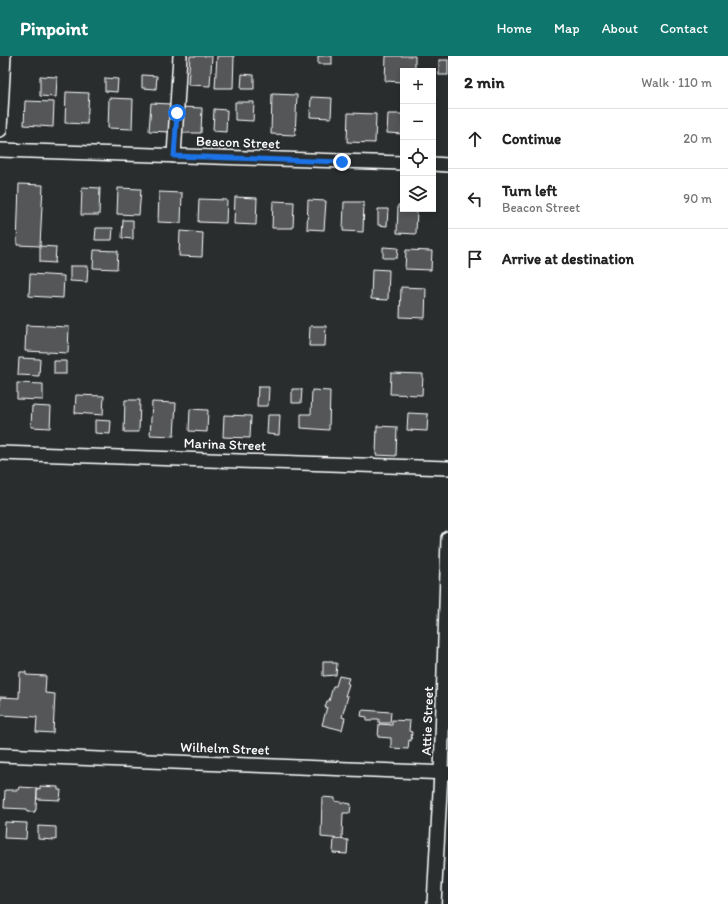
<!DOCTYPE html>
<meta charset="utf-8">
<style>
body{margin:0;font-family:Itim,sans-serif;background:#f2f2f2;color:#222}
.controls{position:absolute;right:12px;top:12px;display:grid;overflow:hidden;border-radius:0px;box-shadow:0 2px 6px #0003}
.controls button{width:36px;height:36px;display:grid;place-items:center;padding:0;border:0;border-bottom:1px solid #e0e0e0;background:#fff;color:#222;font:20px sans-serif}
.stop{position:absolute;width:12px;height:12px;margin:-9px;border:3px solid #1a73e8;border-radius:50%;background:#fff}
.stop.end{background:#1a73e8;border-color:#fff;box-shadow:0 1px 4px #0008}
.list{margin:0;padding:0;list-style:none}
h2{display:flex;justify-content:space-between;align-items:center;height:52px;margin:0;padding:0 16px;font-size:17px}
h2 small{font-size:13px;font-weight:400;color:#767676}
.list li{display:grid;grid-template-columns:26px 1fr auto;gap:12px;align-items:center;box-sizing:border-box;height:60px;padding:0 16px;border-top:1px solid #e0e0e0}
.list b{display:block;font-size:15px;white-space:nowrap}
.list p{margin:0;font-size:13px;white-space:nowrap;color:#767676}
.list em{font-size:13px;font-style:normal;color:#767676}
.icon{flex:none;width:22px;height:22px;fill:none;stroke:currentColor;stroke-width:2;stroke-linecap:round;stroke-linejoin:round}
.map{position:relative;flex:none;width:448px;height:848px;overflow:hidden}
header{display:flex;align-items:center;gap:24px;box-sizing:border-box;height:56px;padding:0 20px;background:#0f766e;color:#fff}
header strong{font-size:19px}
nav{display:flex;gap:22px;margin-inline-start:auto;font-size:14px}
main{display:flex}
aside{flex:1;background:#fff}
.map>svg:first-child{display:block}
</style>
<header>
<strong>Pinpoint</strong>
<nav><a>Home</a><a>Map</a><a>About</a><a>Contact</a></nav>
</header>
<main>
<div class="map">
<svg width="448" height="848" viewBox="0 0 448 848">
<rect width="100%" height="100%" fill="#2a2d2e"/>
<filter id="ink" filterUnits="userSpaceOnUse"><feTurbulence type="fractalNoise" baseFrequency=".025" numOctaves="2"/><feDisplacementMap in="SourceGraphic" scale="8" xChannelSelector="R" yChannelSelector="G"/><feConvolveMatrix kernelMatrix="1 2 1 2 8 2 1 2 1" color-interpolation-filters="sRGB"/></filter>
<g filter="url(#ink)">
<!-- building -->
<g fill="#555758" stroke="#fff">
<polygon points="190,0 212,0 210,30 188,29"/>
<polygon points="217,0 234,0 233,32 215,32"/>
<rect x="318" y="0" width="14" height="8"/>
<polygon points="386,0 415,0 415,15 403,15 403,26 385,25"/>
<rect x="439" y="4" width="9" height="15"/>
<polygon points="242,18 254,19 254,33 241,33"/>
<polygon points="142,19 157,20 156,33 142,32"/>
<polygon points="40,20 57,21 56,41 40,40"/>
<polygon points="105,22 118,23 117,36 105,35"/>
<polygon points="66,36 89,37 87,68 65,67"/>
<polygon points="433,37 435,37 433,84"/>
<polygon points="272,38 297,39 295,79 271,78"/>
<polygon points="311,41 332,42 331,62 310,61"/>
<polygon points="109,42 133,43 132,73 108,72"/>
<polygon points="25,45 54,46 53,71 24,69"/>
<polygon points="235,46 254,46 253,65 235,64"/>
<polygon points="151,47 171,48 169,76 149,75"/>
<polygon points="181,51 202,52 201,77 180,77"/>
<polygon points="214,53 227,54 226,76 213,75"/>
<polygon points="348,57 376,58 375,87 347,86"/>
<polygon points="388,58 403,58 402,78 387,77"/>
<polygon points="19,128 43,129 40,190 17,189"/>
<polygon points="82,131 100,132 99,159 81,159"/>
<polygon points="118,132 141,133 139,159 117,158"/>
<polygon points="159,136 182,137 181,167 158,166"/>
<polygon points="235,141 257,142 256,169 234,168"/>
<polygon points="199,143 227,144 226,167 198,166"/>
<polygon points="308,144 326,145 324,174 307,173"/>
<polygon points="273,145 294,146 293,172 272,172"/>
<polygon points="344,146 364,146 363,176 343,175"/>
<polygon points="398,149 403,149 403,153 417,153 416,178 397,177"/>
<polygon points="378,153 388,153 387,170 378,169"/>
<polygon points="123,164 133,164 133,183 122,182"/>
<polygon points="96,172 113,172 112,184 95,184"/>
<polygon points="180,175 203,177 202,201 179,200"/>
<polygon points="40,190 56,191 55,207 40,206"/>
<polygon points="383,191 398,192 397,202 383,202"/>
<polygon points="94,194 118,195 117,213 93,212"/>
<polygon points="406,194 432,195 431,214 405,213"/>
<polygon points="70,210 88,210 87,226 70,225"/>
<polygon points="372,213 389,214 388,244 371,243"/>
<polygon points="30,218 64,220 63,242 29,240"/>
<polygon points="401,231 426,232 425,262 400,261"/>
<polygon points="26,269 69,271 68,297 25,295"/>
<polygon points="310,270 326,270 325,290 309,290"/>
<polygon points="19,302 40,303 39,320 18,319"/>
<rect x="54" y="305" width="12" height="13"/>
<polygon points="391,317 423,318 422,339 390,338"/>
<polygon points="17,327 43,328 43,344 17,343"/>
<polygon points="258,331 269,331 268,350 257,350"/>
<polygon points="292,333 302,333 301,347 292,347"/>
<polygon points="312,334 330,335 329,374 301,372 301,358 311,358"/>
<polygon points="76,339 104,340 103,359 75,357"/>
<polygon points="125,344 140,344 139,376 124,376"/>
<polygon points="152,346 176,347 174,380 150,379"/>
<polygon points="32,350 51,351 50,372 31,371"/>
<polygon points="190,353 208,354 207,376 189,375"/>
<polygon points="408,357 428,358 427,375 407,374"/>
<polygon points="224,359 251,360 250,382 223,381"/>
<polygon points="268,359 280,359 279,379 267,378"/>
<polygon points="95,364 111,365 110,378 95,377"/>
<polygon points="377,370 397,371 396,400 376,399"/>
<polygon points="323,605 332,605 332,607 337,607 336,619 323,620"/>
<polygon points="20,616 26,616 26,619 46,620 45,637 55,638 53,677 36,676 37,661 0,659 0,641 19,642"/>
<polygon points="339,620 349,622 347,627 349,628 345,640 348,640 342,661 345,662 342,674 322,669 327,651 325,651 327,645 329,645 333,630 336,630"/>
<polygon points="362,654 391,656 390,667 379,667 379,663 372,663 372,665 367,665 367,661 361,660"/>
<polygon points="392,664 410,665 409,675 412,676 411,685 409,684 408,693 391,692 391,682 378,681 379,668 392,669"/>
<polygon points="40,730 58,731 58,734 61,734 60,744 37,743 37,732 40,733"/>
<polygon points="19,731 37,732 36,754 35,754 35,756 27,756 27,753 4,752 5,734 18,734"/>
<polygon points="322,741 335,742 335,745 351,748 350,757 343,757 342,783 321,781"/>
<polygon points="5,766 27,767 26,783 4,782"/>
<polygon points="38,770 56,771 56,784 38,783"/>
<polygon points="334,783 348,784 347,798 333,797"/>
</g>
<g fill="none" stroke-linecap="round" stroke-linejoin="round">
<!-- minor casing -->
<g stroke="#fff" stroke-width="16">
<g id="minor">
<polyline points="0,74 4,0"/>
<polyline points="0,94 403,107"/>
<polyline points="174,100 180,0"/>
<polyline points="433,108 448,109"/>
<polyline points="0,397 448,412"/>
<polyline points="0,699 448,717"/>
<polyline points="434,848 441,717 448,482"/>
</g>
</g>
<!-- minor -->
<use href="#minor" stroke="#2a2d2e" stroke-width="13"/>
</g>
</g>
<g fill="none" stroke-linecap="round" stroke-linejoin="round" filter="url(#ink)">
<!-- route -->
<polyline stroke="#1a73e8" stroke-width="5" points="177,57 174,100 342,106"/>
</g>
<g text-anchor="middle" stroke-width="3.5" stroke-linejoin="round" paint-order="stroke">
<!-- street labels -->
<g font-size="14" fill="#fff" stroke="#2a2d2e">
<text transform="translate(238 86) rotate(2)" y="5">Beacon Street</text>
<text transform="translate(225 388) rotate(2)" y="5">Marina Street</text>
<text transform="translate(427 665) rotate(-88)" y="5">Attie Street</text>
<text transform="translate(225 692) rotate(2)" y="5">Wilhelm Street</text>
</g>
</g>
</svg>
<div class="controls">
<button>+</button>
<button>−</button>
<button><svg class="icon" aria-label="locate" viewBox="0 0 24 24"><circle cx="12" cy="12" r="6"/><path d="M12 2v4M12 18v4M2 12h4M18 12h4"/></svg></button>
<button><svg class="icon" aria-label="layers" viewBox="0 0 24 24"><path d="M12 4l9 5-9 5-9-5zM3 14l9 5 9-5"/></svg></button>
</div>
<div class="stop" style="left:177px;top:57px"></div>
<div class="stop end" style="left:342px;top:106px"></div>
</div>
<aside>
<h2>2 min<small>Walk · 110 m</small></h2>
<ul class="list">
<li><svg class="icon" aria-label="ahead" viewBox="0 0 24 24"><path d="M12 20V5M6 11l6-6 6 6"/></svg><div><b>Continue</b></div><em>20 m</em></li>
<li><svg class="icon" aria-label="left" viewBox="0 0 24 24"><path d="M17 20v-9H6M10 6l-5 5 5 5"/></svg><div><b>Turn left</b><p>Beacon Street</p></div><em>90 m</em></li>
<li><svg class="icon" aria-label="arrive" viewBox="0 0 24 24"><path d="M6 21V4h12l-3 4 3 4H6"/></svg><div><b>Arrive at destination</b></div></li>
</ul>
</aside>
</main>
